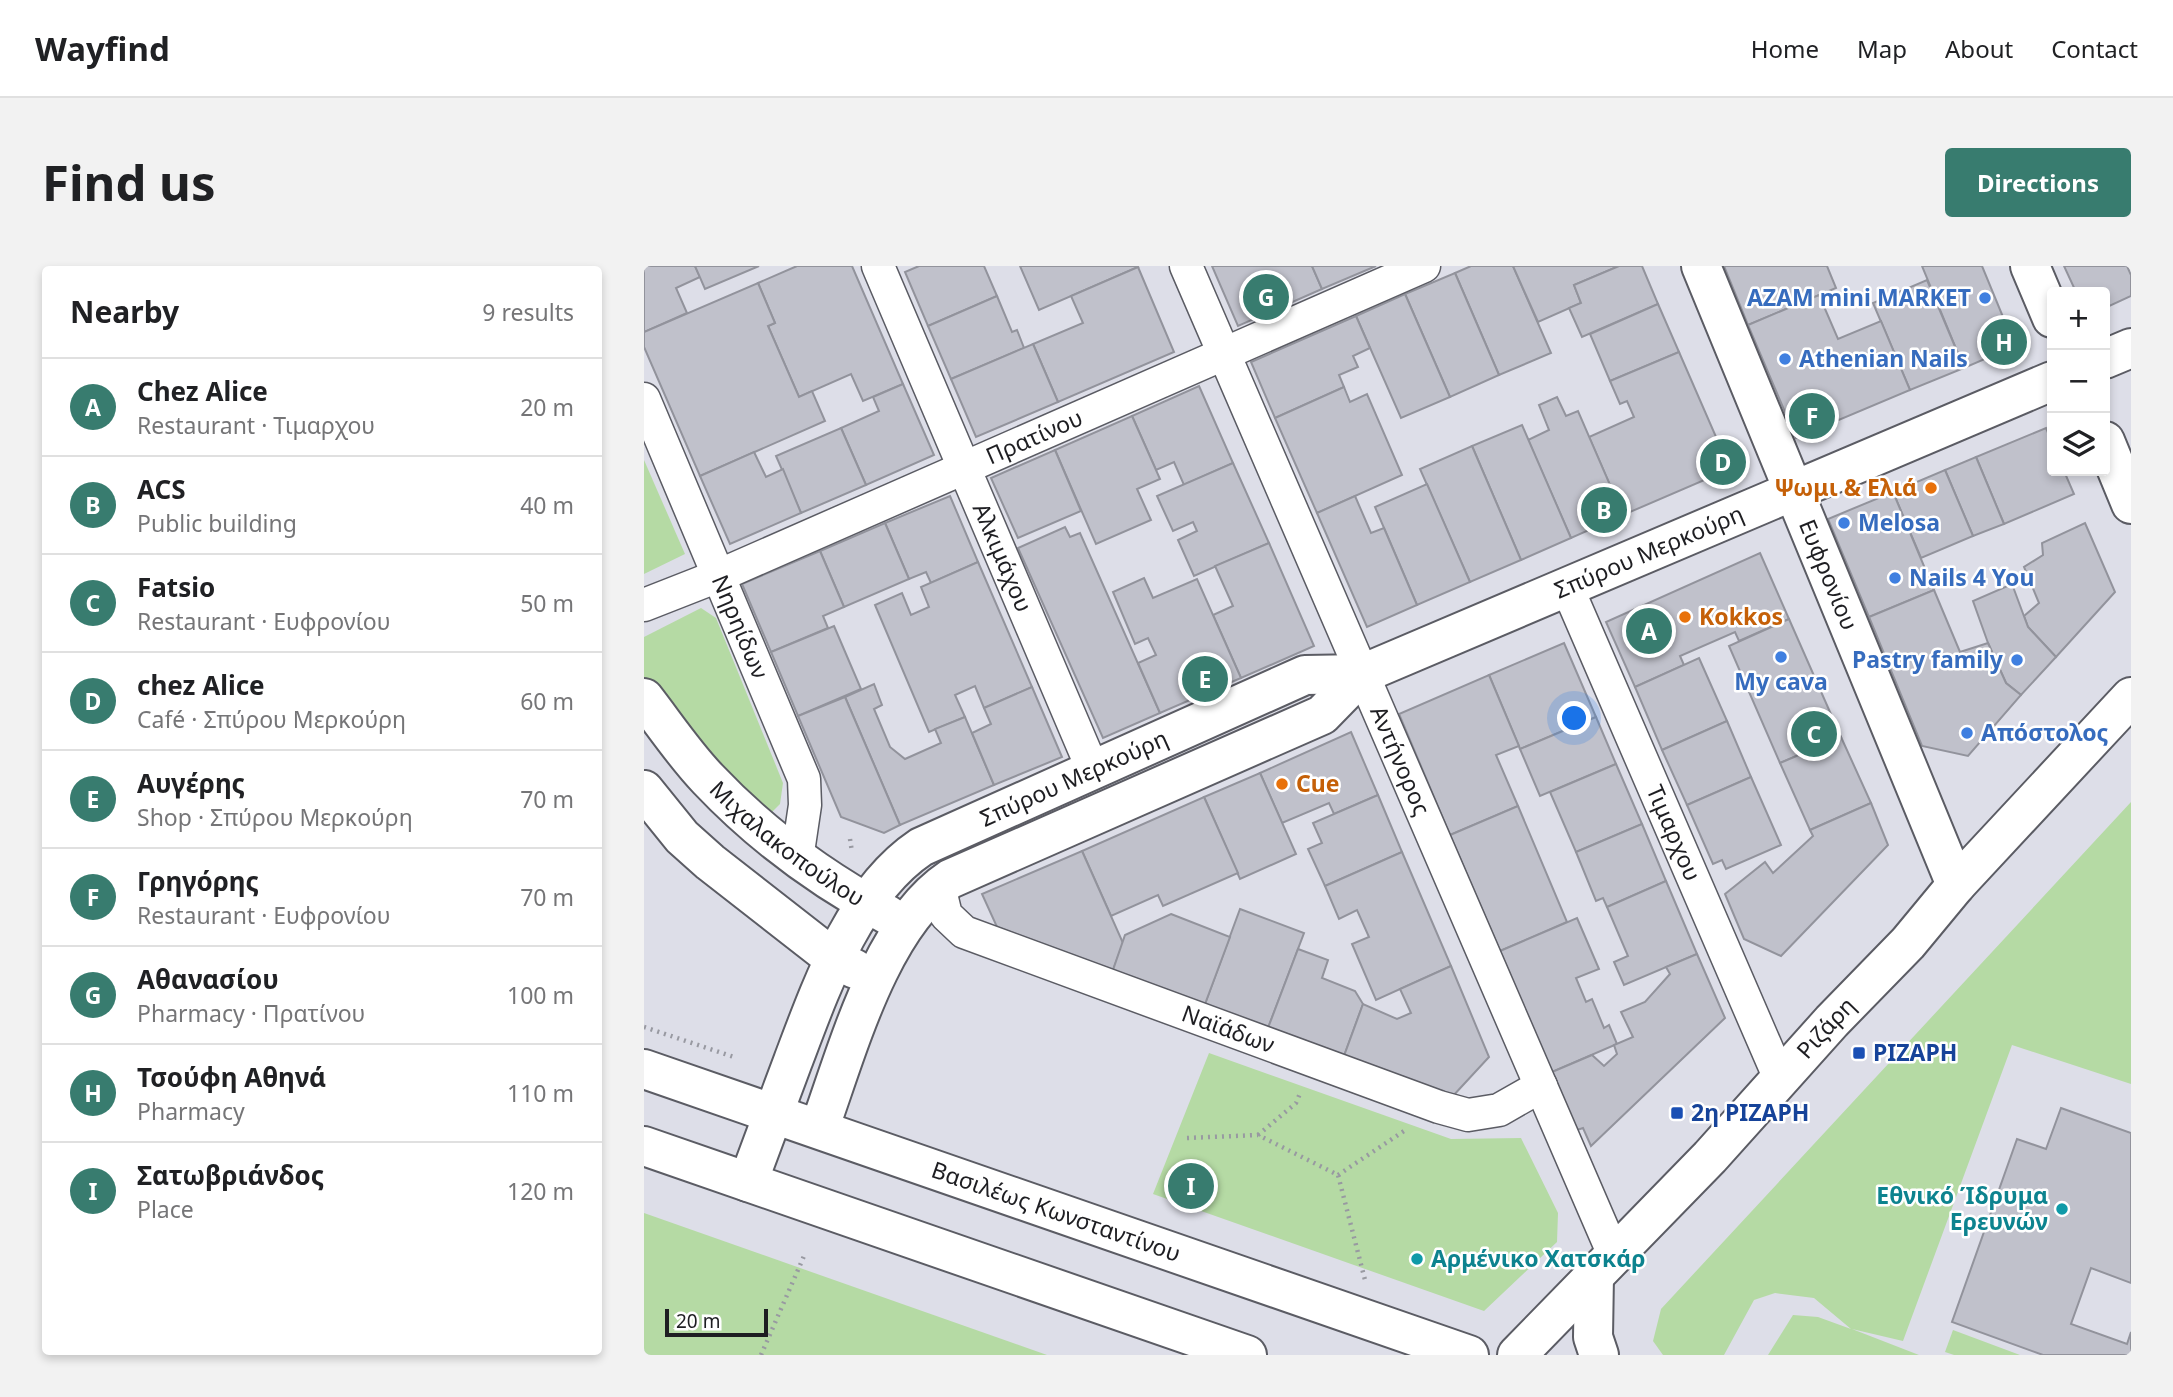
<!DOCTYPE html>
<meta charset="utf-8">
<style>
body{margin:0;font-family:"Noto Sans",sans-serif;background:#f2f2f2;color:#202124}
.controls{position:absolute;right:21px;top:21px;display:grid;overflow:hidden;border-radius:7px;box-shadow:0 4px 10px #0003}
.controls button{width:63px;height:63px;display:grid;place-items:center;padding:0;border:0;border-bottom:2px solid #e0e0e0;background:#fff;color:#202124;font:35px sans-serif}
.scale{position:absolute;left:21px;bottom:18px;width:103px;box-sizing:border-box;padding-left:7px;border:4px solid #1e1e22;border-top:0;font-size:19px;line-height:24px;white-space:nowrap;color:#1e1e22;-webkit-text-stroke:5px #fff;paint-order:stroke}
.you{position:absolute;left:931px;top:453px;width:24px;height:24px;margin:-18px;border:5px solid #fff;border-radius:50%;background:#1a73e8;box-shadow:0 0 0 10px #1a73e833}
.badge{display:grid;place-items:center;width:46px;height:46px;border-radius:50%;background:#387c6f;color:#fff;font-size:23px;font-weight:700}
.pin{position:absolute;translate:-50% -50%;border:4px solid #fff;box-shadow:0 2px 7px #0006}
.list{margin:0;padding:0;list-style:none}
h2{display:flex;justify-content:space-between;align-items:center;height:91px;margin:0;padding:0 28px;font-size:30px}
h2 small{font-size:23px;font-weight:400;color:#757577}
.list li{display:grid;grid-template-columns:46px 1fr auto;gap:21px;align-items:center;box-sizing:border-box;height:98px;padding:0 28px;border-top:2px solid #e0e0e0}
.list b{display:block;font-size:26px;white-space:nowrap}
.list p{margin:0;font-size:23px;white-space:nowrap;color:#757577}
.list em{font-size:23px;font-style:normal;color:#757577}
.icon{flex:none;width:38px;height:38px;fill:none;stroke:currentColor;stroke-width:2;stroke-linecap:round;stroke-linejoin:round}
.map{position:relative;flex:none;width:1487px;height:1089px;overflow:hidden;border-radius:7px}
header{display:flex;align-items:center;gap:42px;box-sizing:border-box;height:98px;padding:0 35px;background:#fff;border-bottom:2px solid #e0e0e0}
header strong{font-size:33px}
nav{display:flex;gap:38px;margin-inline-start:auto;font-size:24px}
.intro{display:flex;align-items:center;justify-content:space-between;box-sizing:border-box;height:168px;padding:0 42px}
h1{margin:0;font-size:49px}
.button{padding:18px 32px;border-radius:7px;background:#387c6f;color:#fff;font-size:24px;font-weight:700}
main{display:flex;gap:42px;padding:0 42px}
aside{flex:1;background:#fff;border-radius:7px;box-shadow:0 4px 10px #0003}
.map>svg:first-child{display:block}
</style>
<header>
<strong>Wayfind</strong>
<nav><a>Home</a><a>Map</a><a>About</a><a>Contact</a></nav>
</header>
<div class="intro"><h1>Find us</h1><a class="button">Directions</a></div>
<main>
<aside>
<h2>Nearby<small>9 results</small></h2>
<ul class="list">
<li><span class="badge">A</span><div><b>Chez Alice</b><p>Restaurant · Τιμαρχου</p></div><em>20 m</em></li>
<li><span class="badge">B</span><div><b>ACS</b><p>Public building</p></div><em>40 m</em></li>
<li><span class="badge">C</span><div><b>Fatsio</b><p>Restaurant · Ευφρονίου</p></div><em>50 m</em></li>
<li><span class="badge">D</span><div><b>chez Alice</b><p>Café · Σπύρου Μερκούρη</p></div><em>60 m</em></li>
<li><span class="badge">E</span><div><b>Αυγέρης</b><p>Shop · Σπύρου Μερκούρη</p></div><em>70 m</em></li>
<li><span class="badge">F</span><div><b>Γρηγόρης</b><p>Restaurant · Ευφρονίου</p></div><em>70 m</em></li>
<li><span class="badge">G</span><div><b>Αθανασίου</b><p>Pharmacy · Πρατίνου</p></div><em>100 m</em></li>
<li><span class="badge">H</span><div><b>Τσούφη Αθηνά</b><p>Pharmacy</p></div><em>110 m</em></li>
<li><span class="badge">I</span><div><b>Σατωβριάνδος</b><p>Place</p></div><em>120 m</em></li>
</ul>
</aside>
<div class="map">
<svg width="1487" height="1089" viewBox="0 0 1487 1089">
<rect width="100%" height="100%" fill="#dddee8"/>
<!-- green -->
<g fill="#b5daa4">
<polygon points="0,194 41,288 0,308"/>
<polygon points="57,342 72,352 139,517 136,538 126,548 111,547 0,417 0,371"/>
<polygon points="1487,536 1487,818 1368,779 1259,1075 1208,1063 1275,1089 1124,1089 1149,1049 1174,1051 1207,1063 1170,1032 1131,1027 1110,1034 1080,1089 1019,1089 1009,1075 1017,1043"/>
<polygon points="565,787 807,873 877,872 914,947 913,976 840,1045 509,928"/>
<polygon points="0,947 403,1089 0,1089"/>
<polygon points="1309,1064 1376,1089 1310,1089 1301,1086"/>
</g>
<!-- building -->
<g fill="#c0c1cb" stroke="#92939c" stroke-width="2">
<polygon points="0,0 51,0 56,11 32,22 43,47 0,66"/>
<polygon points="51,0 115,0 61,23"/>
<polygon points="153,0 208,0 259,118 219,135 207,108 155,131 124,60 131,57 114,17"/>
<polygon points="275,0 340,0 353,30 284,60 261,6"/>
<polygon points="376,0 493,0 494,1 395,44"/>
<polygon points="568,0 668,0 678,23 594,60"/>
<polygon points="668,0 732,0 678,23"/>
<polygon points="827,0 869,0 907,87 855,109 811,7"/>
<polygon points="869,0 975,0 930,19 937,37 894,56"/>
<polygon points="975,0 998,0 1014,38 938,71 925,42 937,37 930,19"/>
<polygon points="1080,0 1183,0 1192,22 1104,59"/>
<polygon points="1278,0 1338,0 1371,80 1320,102"/>
<polygon points="1420,0 1483,0 1487,9 1487,30 1461,42 1461,26 1432,26"/>
<polygon points="494,1 530,86 414,136 389,78 439,57 427,30"/>
<polygon points="811,7 855,109 806,131 761,28"/>
<polygon points="1283,14 1320,102 1266,124 1229,37"/>
<polygon points="114,17 131,57 124,60 155,131 168,125 181,155 56,210 0,81 0,66"/>
<polygon points="761,28 806,131 757,152 712,50"/>
<polygon points="1175,29 1194,73 1237,55 1266,124 1152,172 1104,59"/>
<polygon points="353,30 368,66 373,64 380,82 307,113 284,60"/>
<polygon points="1014,38 1035,86 966,115 946,68"/>
<polygon points="712,50 726,82 709,90 714,101 695,109 700,121 631,152 607,96"/>
<polygon points="389,78 414,136 332,171 307,113"/>
<polygon points="1035,86 1086,203 979,249 945,171 990,151 983,135 976,138 966,115"/>
<polygon points="259,118 290,189 222,219 197,162 235,145 229,131"/>
<polygon points="555,120 589,197 540,219 530,196 512,204 488,150"/>
<polygon points="700,121 706,136 723,128 758,209 673,247 631,152"/>
<polygon points="913,131 922,150 934,145 979,249 927,272 884,174 905,164 895,139"/>
<polygon points="488,150 516,213 493,223 507,254 452,278 411,184"/>
<polygon points="878,159 927,272 877,294 828,180"/>
<polygon points="197,162 222,219 157,247 132,190"/>
<polygon points="1402,162 1408,176 1408,205 1420,205 1430,228 1360,258 1332,191"/>
<polygon points="828,180 877,294 826,316 776,203"/>
<polygon points="411,184 437,245 374,272 347,212"/>
<polygon points="110,186 122,211 139,203 157,247 86,278 56,210"/>
<polygon points="1332,191 1360,258 1329,270 1301,204"/>
<polygon points="589,197 625,277 550,310 534,274 553,265 549,256 529,265 513,230"/>
<polygon points="1301,204 1329,270 1277,292 1249,226"/>
<polygon points="783,218 826,316 773,339 731,241"/>
<polygon points="1249,226 1290,324 1225,351 1184,253"/>
<polygon points="306,230 334,296 287,317 282,306 265,313 241,257"/>
<polygon points="711,230 727,267 740,262 773,339 723,361 673,247"/>
<polygon points="241,257 265,313 200,341 176,285"/>
<polygon points="1441,257 1471,326 1412,391 1384,361 1380,350 1395,337 1380,301 1399,289 1398,277"/>
<polygon points="421,261 426,271 436,267 516,447 459,472 374,282"/>
<polygon points="625,277 670,380 597,412 569,349 589,340 571,300"/>
<polygon points="176,285 200,341 179,350 184,362 127,386 98,318"/>
<polygon points="1116,287 1145,353 1095,375 1091,366 1036,390 1040,399 991,421 962,356"/>
<polygon points="334,296 388,421 340,442 331,420 311,429 321,451 285,466 231,339 258,327 267,349 285,341 277,321"/>
<polygon points="500,312 509,332 553,313 597,412 516,447 494,397 512,389 504,372 491,378 469,326"/>
<polygon points="1368,318 1384,361 1412,391 1377,429 1362,417 1344,377 1329,335"/>
<polygon points="1290,324 1316,386 1344,377 1362,417 1377,429 1324,490 1278,480 1225,351"/>
<polygon points="1145,353 1197,471 1136,497 1085,380"/>
<polygon points="190,360 217,423 154,450 127,386"/>
<polygon points="920,377 952,451 876,483 845,409"/>
<polygon points="1055,392 1083,455 1018,484 991,421"/>
<polygon points="845,409 875,480 852,489 874,540 806,569 755,448"/>
<polygon points="230,418 238,439 230,443 246,481 261,493 297,477 291,463 321,451 350,519 256,559 201,431"/>
<polygon points="388,421 418,491 350,519 328,467 347,458 340,442"/>
<polygon points="201,431 256,559 240,567 197,551 154,450"/>
<polygon points="952,451 972,498 896,530 876,483"/>
<polygon points="1083,455 1107,511 1043,539 1018,484"/>
<polygon points="707,466 734,529 690,548 685,537 638,557 616,507"/>
<polygon points="1197,471 1227,537 1166,564 1136,497"/>
<polygon points="972,498 998,558 932,586 906,526"/>
<polygon points="616,507 652,588 596,613 560,531"/>
<polygon points="1107,511 1137,579 1082,603 1078,594 1069,598 1043,539"/>
<polygon points="734,529 758,586 681,620 664,583 678,577 669,557"/>
<polygon points="560,531 594,607 519,640 514,629 467,650 438,585"/>
<polygon points="1227,537 1244,579 1137,690 1100,673 1081,628 1121,596 1129,607 1169,570 1166,564"/>
<polygon points="874,540 923,656 856,685 806,569"/>
<polygon points="998,558 1022,615 963,641 959,632 952,635 932,586"/>
<polygon points="438,585 479,677 469,704 353,661 338,628"/>
<polygon points="758,586 807,700 732,734 708,678 725,671 713,644 695,653 681,620"/>
<polygon points="1022,615 1053,688 980,719 970,696 984,690 963,641"/>
<polygon points="596,643 660,667 624,762 561,738"/>
<polygon points="527,648 586,671 561,738 469,704 481,669"/>
<polygon points="933,652 955,703 932,712 942,736 948,733 960,762 965,759 973,778 908,806 856,685"/>
<polygon points="654,683 684,694 678,712 711,725 719,738 700,790 624,762"/>
<polygon points="1053,688 1081,752 947,880 939,862 933,864 908,806 948,789 960,800 973,788 970,779 989,771 977,746 1001,736 1026,708 1022,701"/>
<polygon points="807,700 845,791 808,831 700,790 719,738 753,753 767,747 756,723"/>
<polygon points="1417,842 1487,867 1487,1017 1447,1002 1427,1058 1483,1078 1487,1066 1487,1089 1399,1089 1308,1056 1373,873 1402,883"/>
</g>
<g fill="none" stroke-linecap="round" stroke-linejoin="round">
<!-- street casing -->
<g stroke="#5b5c64" stroke-width="35">
<g id="street">
<path id="s1" d="M 234,0 L 449,504"/>
<path id="s2" d="M 542,0 L 970,989"/>
<path id="s3" d="M 0,133 L 160,513 L 161,539 L 153,593"/>
<path id="s4" d="M 923,321 L 1136,813"/>
<path id="s5" d="M 0,339 L 74,310 L 780,0"/>
<path id="s6" d="M 295,620 L 302,649 L 320,666 L 795,841 L 824,849 L 855,844 L 897,820"/>
</g>
</g>
<!-- secondary casing -->
<g stroke="#5b5c64" stroke-width="42">
<g id="secondary">
<path id="s7" d="M 1057,0 L 1312,619"/>
<polyline points="1386,0 1408,52"/>
<polyline points="1461,93 1487,82"/>
<polyline points="1461,175 1487,238"/>
<path id="s8" d="M 0,432 C 21,459 40,488 64,513 C 116,568 177,613 244,649"/>
<polyline points="0,524 38,571 66,596 189,692 211,703"/>
<path d="M 175,863 C 203,786 236,660 306,613 L 678,449 L 718,408"/>
<path id="s9" d="M 104,916 C 119,875 134,835 149,795 C 177,721 210,626 277,581 L 661,409 L 718,408 L 1408,115"/>
<path id="s10" d="M 873,1089 L 1066,891 L 1188,755 L 1264,677 L 1312,619 L 1487,431"/>
</g>
</g>
<!-- primary casing -->
<g stroke="#5b5c64" stroke-width="42">
<g id="primary">
<path id="s11" d="M 0,803 L 825,1089"/>
<polyline points="0,880 603,1089"/>
<polyline points="950,1009 949,1071 955,1089"/>
</g>
</g>
<!-- path -->
<g stroke="#9899a1" stroke-width="4.5" stroke-dasharray="2 5" stroke-linecap="butt">
<polyline points="206,573 208,586"/>
<polyline points="0,761 90,791"/>
<polyline points="614,869 652,837 657,825"/>
<polyline points="543,872 614,869 694,909 721,1014"/>
<polyline points="694,909 760,865"/>
<polyline points="117,1089 160,990"/>
</g>
<!-- street -->
<use href="#street" stroke="#fff" stroke-width="32"/>
<!-- secondary -->
<use href="#secondary" stroke="#fff" stroke-width="38"/>
<!-- primary -->
<use href="#primary" stroke="#fff" stroke-width="38"/>
</g>
<!-- markers -->
<g fill="#3f7fe0" stroke="#fff" stroke-width="2.5">
<circle cx="1341" cy="32" r="7"/>
<circle cx="1141" cy="93" r="7"/>
<circle cx="1200" cy="257" r="7"/>
<circle cx="1251" cy="312" r="7"/>
<circle cx="1137" cy="391" r="7"/>
<circle cx="1373" cy="394" r="7"/>
<circle cx="1323" cy="467" r="7"/>
</g>
<g fill="#e8710a" stroke="#fff" stroke-width="2.5">
<circle cx="1287" cy="222" r="7"/>
<circle cx="1041" cy="351" r="7"/>
<circle cx="638" cy="518" r="7"/>
</g>
<g fill="#1a4fb4" stroke="#fff" stroke-width="2.5">
<rect x="1208" y="780" width="14" height="14" rx="3.5"/>
<rect x="1026" y="840" width="14" height="14" rx="3.5"/>
</g>
<g fill="#0f9aa8" stroke="#fff" stroke-width="2.5">
<circle cx="1418" cy="943" r="7"/>
<circle cx="773" cy="993" r="7"/>
</g>
<g text-anchor="middle" stroke-width="5" stroke-linejoin="round" paint-order="stroke">
<!-- shop labels -->
<g font-size="23" font-weight="bold" fill="#366cbe" stroke="#fff" text-anchor="start">
<text x="1327" y="40" text-anchor="end">AZAM mini MARKET</text>
<text x="1155" y="101">Athenian Nails</text>
<text x="1214" y="265">Melosa</text>
<text x="1265" y="320">Nails 4 You</text>
<text x="1359" y="402" text-anchor="end">Pastry family</text>
<text x="1137" y="424" text-anchor="middle">My cava</text>
<text x="1337" y="475">Απόστολος</text>
</g>
<!-- street labels -->
<g font-size="23" fill="#1e1e22" stroke="#fff">
<text dy="8" stroke="none"><textPath href="#s5" startOffset="425">Πρατίνου</textPath></text>
<text dy="8" stroke="none"><textPath href="#s9" startOffset="1172">Σπύρου Μερκούρη</textPath></text>
<text dy="8" stroke="none"><textPath href="#s1" startOffset="317">Αλκιμάχου</textPath></text>
<text dy="8" stroke="none"><textPath href="#s7" startOffset="334">Ευφρονίου</textPath></text>
<text dy="8" stroke="none"><textPath href="#s3" startOffset="247">Νηρηίδων</textPath></text>
<text dy="8" stroke="none"><textPath href="#s2" startOffset="539">Αντήνορος</textPath></text>
<text dy="8" stroke="none"><textPath href="#s9" startOffset="550">Σπύρου Μερκούρη</textPath></text>
<text dy="8" stroke="none"><textPath href="#s4" startOffset="268">Τιμαρχου</textPath></text>
<text dy="8" stroke="none"><textPath href="#s8" startOffset="206">Μιχαλακοπούλου</textPath></text>
<text dy="8" stroke="none"><textPath href="#s6" startOffset="336">Ναϊάδων</textPath></text>
<text dy="8" stroke="none"><textPath href="#s10" startOffset="450">Ριζάρη</textPath></text>
<text dy="8" stroke="none"><textPath href="#s11" startOffset="436">Βασιλέως Κωνσταντίνου</textPath></text>
</g>
<!-- food labels -->
<g font-size="23" font-weight="bold" fill="#c56008" stroke="#fff" text-anchor="start">
<text x="1273" y="230" text-anchor="end">Ψωμι &amp; Ελιά</text>
<text x="1055" y="359">Kokkos</text>
<text x="652" y="526">Cue</text>
</g>
<!-- transit labels -->
<g font-size="23" font-weight="bold" fill="#164399" stroke="#fff" text-anchor="start">
<text x="1229" y="795">ΡΙΖΑΡΗ</text>
<text x="1047" y="855">2η ΡΙΖΑΡΗ</text>
</g>
<!-- culture labels -->
<g font-size="23" font-weight="bold" fill="#0d838f" stroke="#fff" text-anchor="end">
<text x="1404" y="938">Εθνικό Ίδρυμα<tspan x="1404" dy="26">Ερευνών</tspan></text>
<text x="787" y="1001" text-anchor="start">Αρμένικο Χατσκάρ</text>
</g>
</g>
</svg>
<div class="controls">
<button>+</button>
<button>−</button>
<button><svg class="icon" aria-label="layers" viewBox="0 0 24 24"><path d="M12 4l9 5-9 5-9-5zM3 14l9 5 9-5"/></svg></button>
</div>
<div class="scale">20 m</div>
<div class="you"></div>
<div class="pin badge" style="left:1005px;top:365px">A</div>
<div class="pin badge" style="left:960px;top:244px">B</div>
<div class="pin badge" style="left:1170px;top:468px">C</div>
<div class="pin badge" style="left:1079px;top:196px">D</div>
<div class="pin badge" style="left:561px;top:413px">E</div>
<div class="pin badge" style="left:1168px;top:150px">F</div>
<div class="pin badge" style="left:622px;top:31px">G</div>
<div class="pin badge" style="left:1360px;top:76px">H</div>
<div class="pin badge" style="left:547px;top:920px">I</div>
</div>
</main>
